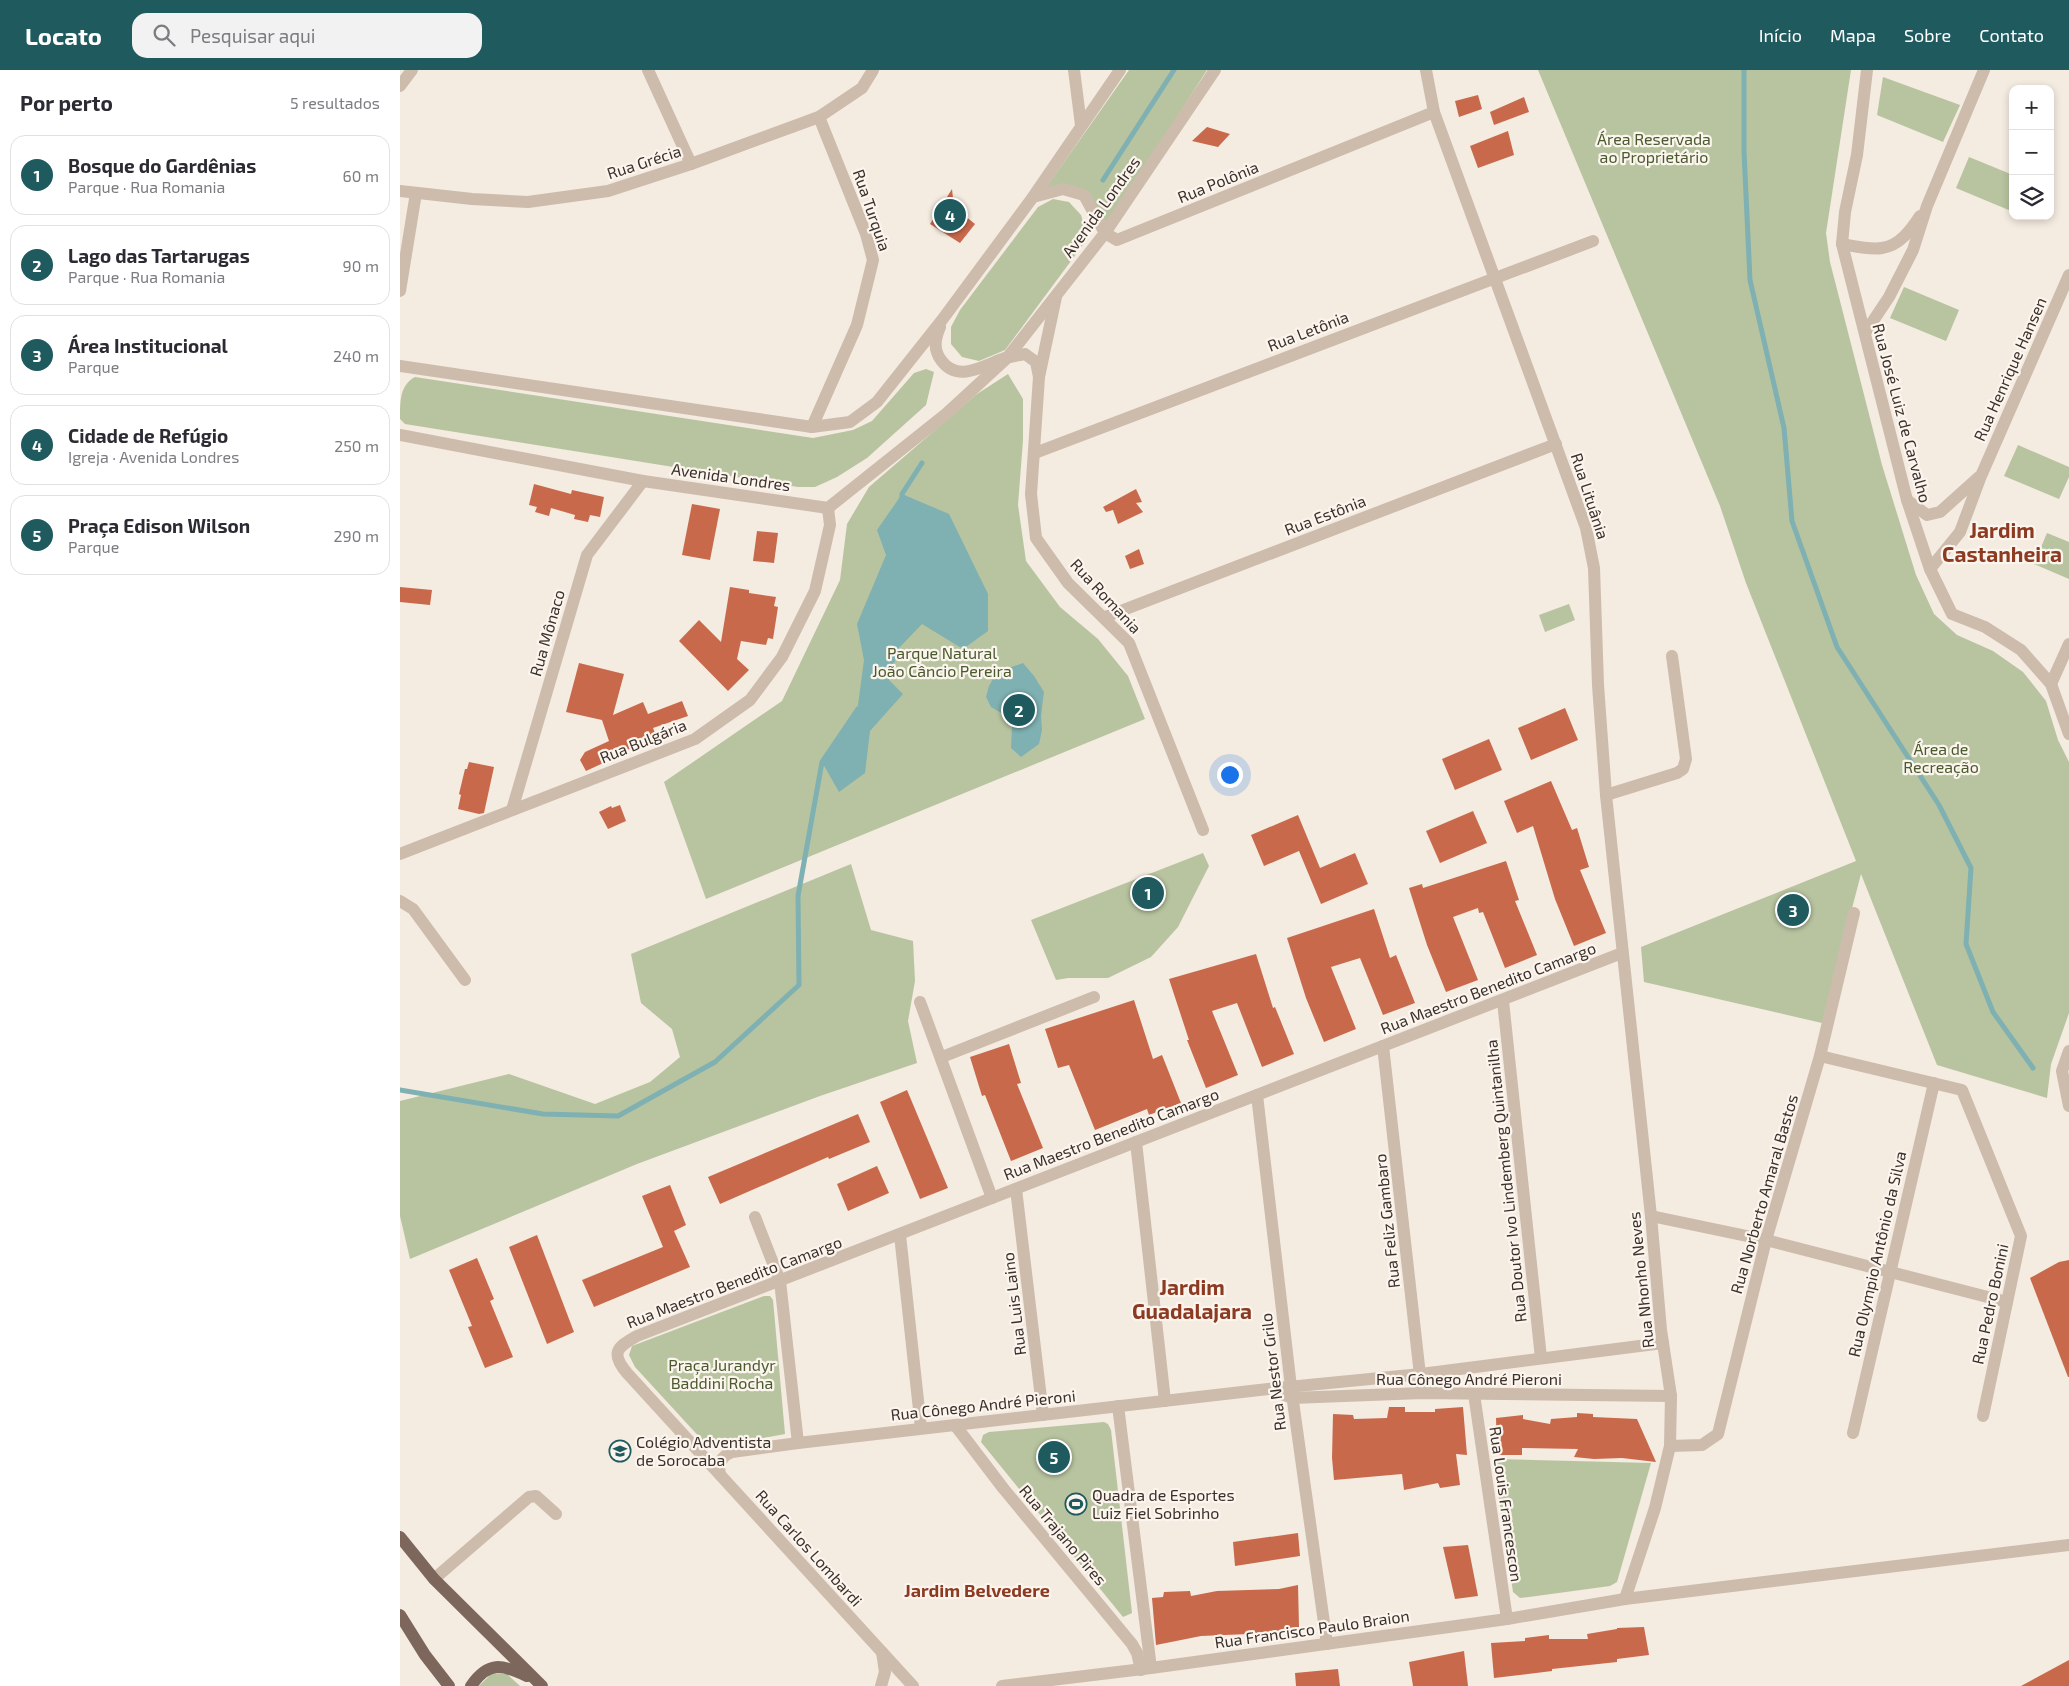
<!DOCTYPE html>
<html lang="pt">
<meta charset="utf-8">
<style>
body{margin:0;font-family:"Exo 2",sans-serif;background:#f2f2f3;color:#2b2b33}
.controls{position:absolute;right:15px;top:15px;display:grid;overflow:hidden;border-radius:10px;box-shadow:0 2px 8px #0003}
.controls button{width:45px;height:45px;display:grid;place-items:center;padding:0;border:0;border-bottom:1px solid #e1e1e2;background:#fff;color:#2b2b33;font:25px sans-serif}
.you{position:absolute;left:829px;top:704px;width:18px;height:18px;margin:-12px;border:4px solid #fff;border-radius:50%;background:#1a73e8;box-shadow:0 0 0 8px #1a73e833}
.badge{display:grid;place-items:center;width:32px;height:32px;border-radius:50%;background:#1f5a5e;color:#fff;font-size:16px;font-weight:700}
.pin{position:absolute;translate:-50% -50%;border:2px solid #fff;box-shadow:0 1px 5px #0006}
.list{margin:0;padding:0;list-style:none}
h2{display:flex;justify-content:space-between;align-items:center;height:65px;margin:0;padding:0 20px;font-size:21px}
h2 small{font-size:16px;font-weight:400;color:#7c7c81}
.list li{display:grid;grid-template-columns:32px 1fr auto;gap:15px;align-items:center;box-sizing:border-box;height:80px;margin:0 10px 10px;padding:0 10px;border:1px solid #e1e1e2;border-radius:15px}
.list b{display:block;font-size:19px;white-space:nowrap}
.list p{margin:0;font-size:16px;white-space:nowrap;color:#7c7c81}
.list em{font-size:16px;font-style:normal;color:#7c7c81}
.icon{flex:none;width:28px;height:28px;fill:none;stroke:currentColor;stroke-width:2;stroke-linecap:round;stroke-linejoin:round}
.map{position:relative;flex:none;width:1669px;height:1616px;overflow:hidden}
header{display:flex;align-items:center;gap:30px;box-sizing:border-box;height:70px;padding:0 25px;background:#1f5a5e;color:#fff}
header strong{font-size:24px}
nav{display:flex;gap:28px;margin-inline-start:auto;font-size:18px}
.search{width:350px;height:45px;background:#f2f2f3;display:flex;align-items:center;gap:12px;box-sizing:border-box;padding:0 18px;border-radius:15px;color:#7c7c81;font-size:19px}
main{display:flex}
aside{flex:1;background:#fff}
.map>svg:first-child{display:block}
</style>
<header>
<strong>Locato</strong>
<div class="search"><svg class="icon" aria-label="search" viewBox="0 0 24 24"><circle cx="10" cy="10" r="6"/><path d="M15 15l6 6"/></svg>Pesquisar aqui</div>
<nav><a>Início</a><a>Mapa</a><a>Sobre</a><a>Contato</a></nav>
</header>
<main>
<aside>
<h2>Por perto<small>5 resultados</small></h2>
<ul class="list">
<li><span class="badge">1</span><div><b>Bosque do Gardênias</b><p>Parque · Rua Romania</p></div><em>60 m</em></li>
<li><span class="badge">2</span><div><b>Lago das Tartarugas</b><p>Parque · Rua Romania</p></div><em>90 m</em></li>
<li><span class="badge">3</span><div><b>Área Institucional</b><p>Parque</p></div><em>240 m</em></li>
<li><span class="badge">4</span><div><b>Cidade de Refúgio</b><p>Igreja · Avenida Londres</p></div><em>250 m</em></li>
<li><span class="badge">5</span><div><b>Praça Edison Wilson</b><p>Parque</p></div><em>290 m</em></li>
</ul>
</aside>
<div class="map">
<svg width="1669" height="1616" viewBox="0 0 1669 1616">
<rect width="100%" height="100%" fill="#f4ebe1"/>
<!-- green -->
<g fill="#b8c4a0">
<polygon points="729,0 807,0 705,159 685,123 646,118"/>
<polygon points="1138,0 1451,0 1426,163 1430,192 1482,395 1516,505 1534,544 1557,565 1593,581 1623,602 1646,631 1658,670 1669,692 1669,943 1651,994 1647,1028 1537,995 1461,804 1422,953 1244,912 1241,877 1456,791 1346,513 1320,436"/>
<polygon points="1483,7 1560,35 1543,72 1477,45"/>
<polygon points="1569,87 1613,105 1613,138 1611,141 1556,118"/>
<polygon points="653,129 669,132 681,145 688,168 605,280 579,291 562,287 551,274 551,257 560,240 638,137"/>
<polygon points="1504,217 1559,240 1546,271 1490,248"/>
<path d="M 526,299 L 534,302 L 526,335 L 467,388 L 437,407 L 415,417 L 398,417 L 5,354 L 0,349 C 0,331 0,315 15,307 L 413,368 L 453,360 L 472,351 L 514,303 Z"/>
<polygon points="608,304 623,329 623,370 618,435 626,491 660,537 698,569 728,606 745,649 306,829 264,712 382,631 440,510 447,454 469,417 577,324"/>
<polygon points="1618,375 1669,397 1669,407 1659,429 1604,406"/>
<polygon points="1647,463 1669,472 1669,509 1634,494"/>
<polygon points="1169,534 1175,550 1145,562 1139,545"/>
<polygon points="803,783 809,796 778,857 751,887 708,908 668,908 656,910 631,850"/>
<polygon points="451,794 471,860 513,871 515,911 508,951 517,993 420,1026 237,1094 10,1189 0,1146 0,1031 109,1004 195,1034 250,1012 280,987 272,959 241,933 231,884"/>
<polygon points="364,1226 370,1226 373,1230 385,1364 319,1376 303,1371 235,1297 229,1285 232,1276"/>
<polygon points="704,1352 708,1354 711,1360 732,1543 723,1547 581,1372 583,1365 589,1362"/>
<polygon points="1093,1389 1251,1393 1217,1512 1210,1516 1129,1527 1120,1528 1113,1522"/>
<polygon points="92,1603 107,1604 120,1616 79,1616"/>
</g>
<!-- water -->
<g fill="#7fb0b2">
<polygon points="502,424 549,444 588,524 588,561 563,579 522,554 499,578 489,610 503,624 470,661 465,703 439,722 422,692 457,643 464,590 457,554 486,485 477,460"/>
<polygon points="623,593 634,606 644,622 641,645 642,660 639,674 621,687 611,678 612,656 603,644 591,637 586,627 589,616 597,602"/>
</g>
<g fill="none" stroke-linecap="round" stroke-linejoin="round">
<!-- stream -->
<g stroke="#7fb0b2" stroke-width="5">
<polyline points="1344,0 1344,82 1350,210 1384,358 1392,451 1437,577 1539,735 1571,798 1566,874 1593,942 1633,998"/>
<polyline points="703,110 774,0"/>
<polyline points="502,429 502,424 522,393"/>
<polyline points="0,1020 143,1044 218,1046 315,992 399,915 398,826 422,692 458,639"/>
</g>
</g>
<!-- building -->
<g fill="#c8694b">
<polygon points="1078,25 1082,39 1059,47 1055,31"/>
<polygon points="1124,27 1129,42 1094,55 1090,42"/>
<polygon points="807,57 830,64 818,77 792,71"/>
<polygon points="1108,61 1114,85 1078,98 1070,76"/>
<polygon points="552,119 554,137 575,154 560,173 530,154"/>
<polygon points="134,414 171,424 172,420 204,427 200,447 190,445 188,452 174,449 175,445 151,438 149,446 135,442 137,437 129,435"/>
<polygon points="736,419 742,432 736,433 743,442 718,454 713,440 706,442 703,437"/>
<polygon points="292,434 320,439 310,490 282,485"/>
<polygon points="357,461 378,463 374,493 353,491"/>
<polygon points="739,479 744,494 730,499 725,486"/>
<polygon points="0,517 32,520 30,535 0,532"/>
<polygon points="330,517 349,520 349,523 376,527 374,536 378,537 373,569 368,568 366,575 341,571 337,589 349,600 328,621 279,571 299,550 321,572"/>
<polygon points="179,593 224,604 213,645 243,632 248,644 282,631 288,646 253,658 258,670 238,679 237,676 212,686 214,688 186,701 180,690 185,682 209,671 202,650 166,642"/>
<polygon points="1165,638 1178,670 1131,690 1118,658"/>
<polygon points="1089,669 1102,700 1055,720 1042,689"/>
<polygon points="69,692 94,697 84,743 79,744 58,739 61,725 59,724 65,699 67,699"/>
<polygon points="1151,711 1172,760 1177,758 1189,797 1180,800 1206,863 1174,876 1155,829 1133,756 1117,763 1104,731"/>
<polygon points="220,735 226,751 208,759 199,742 211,736 212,738"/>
<polygon points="1073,741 1087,773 1040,793 1026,761"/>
<polygon points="898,745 920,798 955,783 968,814 921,834 899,781 864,796 851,765"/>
<polygon points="1106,791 1119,830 1115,831 1137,885 1105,898 1083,842 1079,843 1078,838 1053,847 1078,910 1046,922 1027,875 1009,818 1022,814 1023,818"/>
<polygon points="974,839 990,888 996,885 1015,933 983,945 960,888 931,897 956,959 924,972 906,928 887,868"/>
<polygon points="856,884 873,938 875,937 894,984 862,997 837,933 812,941 838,1005 806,1018 787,970 789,970 769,909"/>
<polygon points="734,930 753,989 762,985 781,1033 749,1045 747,1039 695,1060 669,995 658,998 645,959"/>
<polygon points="609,974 621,1013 617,1014 643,1078 611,1091 585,1025 582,1026 570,987"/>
<polygon points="507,1020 548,1118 520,1129 480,1032"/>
<polygon points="458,1044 470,1072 429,1089 428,1087 320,1134 308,1107"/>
<polygon points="477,1096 489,1123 448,1141 437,1114"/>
<polygon points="270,1115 286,1155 274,1161 290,1197 194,1237 182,1210 263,1177 242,1126"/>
<polygon points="137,1165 174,1262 147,1274 109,1177"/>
<polygon points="77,1188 94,1229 90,1231 113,1287 85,1298 68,1257 72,1256 49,1200"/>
<polygon points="1669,1190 1669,1307 1668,1307 1630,1208 1659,1192"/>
<polygon points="989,1337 1005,1337 1005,1342 1035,1342 1035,1339 1063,1337 1067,1385 1056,1384 1060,1415 1040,1418 1038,1413 1004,1420 1002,1404 934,1410 932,1388 933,1344 953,1345 954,1349 987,1348"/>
<polygon points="1177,1343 1193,1344 1193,1347 1237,1349 1256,1392 1222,1388 1194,1389 1174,1387 1178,1379 1122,1378 1122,1385 1097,1385 1096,1348 1123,1345 1123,1349 1150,1354 1151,1349 1177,1347"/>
<polygon points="898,1463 900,1486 835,1496 833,1472"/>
<polygon points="1068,1475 1078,1526 1055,1529 1043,1477"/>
<polygon points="898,1515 899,1557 872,1563 801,1566 756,1575 752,1528 763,1527 764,1522 790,1521 791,1526 817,1521 879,1519"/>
<polygon points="1244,1557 1249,1585 1217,1589 1217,1592 1152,1599 1152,1601 1094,1608 1091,1573 1125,1571 1125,1568 1149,1565 1149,1569 1188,1569 1187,1564 1217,1559 1217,1558"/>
<polygon points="1064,1581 1068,1616 1013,1616 1009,1592"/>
<polygon points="1669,1590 1669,1616 1621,1616"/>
<polygon points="938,1599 940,1616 896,1616 895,1603"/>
</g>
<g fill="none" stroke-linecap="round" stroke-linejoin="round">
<!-- minor -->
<g stroke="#cdbbac" stroke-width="12">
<polyline points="248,0 291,94"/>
<polyline points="674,0 681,55"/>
<polyline points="1026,0 1034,42 1186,458 1194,498 1198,615 1206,725 1251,1146 1261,1260 1271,1326 1270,1376 1255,1438 1225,1529"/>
<polyline points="1467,0 1457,85 1445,142 1442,174 1507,430 1530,499 1552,544 1585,557 1621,580 1651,614 1669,664"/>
<polyline points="0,16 12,0"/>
<polyline points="0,121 72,129 128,132 208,121 291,94 419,47 462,18 473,0"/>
<polyline points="633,127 663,119 684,125 705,163 717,170 1034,42"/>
<path d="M 1442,174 C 1454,176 1470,180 1482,178 C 1499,176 1511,160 1520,146"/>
<polyline points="0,221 16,123"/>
<polyline points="656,227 639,307 631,424 636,468 668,513 729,573 803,760"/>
<path d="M 540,257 C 535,269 533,279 541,290 C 558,314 584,295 605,288 C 611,286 618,286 625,284 L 636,292 L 639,307"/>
<polyline points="1465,263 1489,227 1513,180 1527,136 1584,0"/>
<polyline points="0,296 412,357 450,352 477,332 542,250 633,127 720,0"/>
<polyline points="412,357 457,255 473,190 466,164 419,47"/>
<polyline points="0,365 243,411 428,438 546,344 607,288 705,163 815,0"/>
<polyline points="635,383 1193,171"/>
<polyline points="1507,430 1527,445 1540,442 1579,407"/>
<polyline points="1530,499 1560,462 1581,406 1669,205"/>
<polyline points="705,547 1156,374"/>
<polyline points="1651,614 1669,574"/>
<polyline points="1206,725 1277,703 1283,699 1286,689 1272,586"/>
<polyline points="112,740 187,485 243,411"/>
<polyline points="0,784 295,669 350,630 382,587 415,521 430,455 428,438"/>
<polyline points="0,831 13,839 65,910"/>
<polyline points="1103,931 1141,1288"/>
<polyline points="520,932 592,1128"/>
<polyline points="983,976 1022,1323"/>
<polyline points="1669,981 1662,1001 1669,1036"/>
<polyline points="1420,986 1562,1020 1621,1166 1583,1346"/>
<polyline points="542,987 694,927"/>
<polyline points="857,1025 891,1317 927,1574"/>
<polyline points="736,1072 765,1331"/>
<polyline points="616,1119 643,1345"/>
<polyline points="1251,1146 1366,1170 1607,1232"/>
<polyline points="355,1147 380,1211 398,1373"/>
<polyline points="500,1165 521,1358"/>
<polyline points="1074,1324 1107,1549"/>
<polyline points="884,1325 892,1328 1022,1323 1271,1326"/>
<polyline points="718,1336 751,1598"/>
<polyline points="555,1355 603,1418 732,1574 737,1583 741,1600"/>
<polyline points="1453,1363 1534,1013"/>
<polyline points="1270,1376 1302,1375 1318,1364 1366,1170 1420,986 1454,843"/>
<path d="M 320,1404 C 317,1393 322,1386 332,1382 L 398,1373 L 868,1319 L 1021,1304 L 1263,1273"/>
<polyline points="34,1509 129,1427 136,1426 156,1444"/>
<polyline points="481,1616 485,1602 482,1582"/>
<path d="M 513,1616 L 227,1303 C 210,1283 217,1277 237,1266 L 1222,883"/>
<polyline points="602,1616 751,1598 1107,1549 1225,1529 1669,1475"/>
</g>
<!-- major -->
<g stroke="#7d675c" stroke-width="12">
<polyline points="0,1467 34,1509 142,1616"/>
<polyline points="0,1545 25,1585 49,1616"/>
<path d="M 71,1616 C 88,1591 102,1594 127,1606"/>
</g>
</g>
<!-- icons -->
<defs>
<g id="school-ring" transform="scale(1.125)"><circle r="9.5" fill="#fbf5ee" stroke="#1f5a5e" stroke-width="1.5"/><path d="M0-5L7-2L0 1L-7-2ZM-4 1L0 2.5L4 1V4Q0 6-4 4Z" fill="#1f5a5e"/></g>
<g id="stadium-ring" transform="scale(1.125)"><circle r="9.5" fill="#fbf5ee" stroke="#1f5a5e" stroke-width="1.5"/><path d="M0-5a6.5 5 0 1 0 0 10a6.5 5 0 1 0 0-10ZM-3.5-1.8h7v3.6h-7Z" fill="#1f5a5e"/></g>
</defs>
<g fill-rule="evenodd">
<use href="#school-ring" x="220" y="1381"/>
<use href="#stadium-ring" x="676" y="1434"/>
</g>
<g text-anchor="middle" stroke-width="4.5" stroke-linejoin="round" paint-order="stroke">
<!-- park labels -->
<g font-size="16" fill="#4a5a2e" stroke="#fbf5ee">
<text x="1254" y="75">Área Reservada<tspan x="1254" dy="18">ao Proprietário</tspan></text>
<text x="542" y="589">Parque Natural<tspan x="542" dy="18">João Câncio Pereira</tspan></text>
<text x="1541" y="685">Área de<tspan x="1541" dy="18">Recreação</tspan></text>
<text x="322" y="1301">Praça Jurandyr<tspan x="322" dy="18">Baddini Rocha</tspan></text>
</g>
<!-- street labels -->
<g font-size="16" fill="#3b302b" stroke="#fbf5ee">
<text transform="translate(244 92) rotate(-18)" y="6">Rua Grécia</text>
<text transform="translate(818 112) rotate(-22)" y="6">Rua Polônia</text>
<text transform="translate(701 137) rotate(-54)" y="6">Avenida Londres</text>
<text transform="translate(472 140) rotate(71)" y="6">Rua Turquia</text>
<text transform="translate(908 261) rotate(-21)" y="6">Rua Letônia</text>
<text transform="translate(1610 299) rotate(-66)" y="6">Rua Henrique Hansen</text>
<text transform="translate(1502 343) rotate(75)" y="6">Rua José Luiz de Carvalho</text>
<text transform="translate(331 407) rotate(8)" y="6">Avenida Londres</text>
<text transform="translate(1190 426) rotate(72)" y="6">Rua Lituânia</text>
<text transform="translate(925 445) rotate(-21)" y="6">Rua Estônia</text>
<text transform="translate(706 526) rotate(47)" y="6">Rua Romania</text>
<text transform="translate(147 563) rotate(-74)" y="6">Rua Mônaco</text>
<text transform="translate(243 671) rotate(-22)" y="6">Rua Bulgária</text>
<text transform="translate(1088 918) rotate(-21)" y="6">Rua Maestro Benedito Camargo</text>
<text transform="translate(711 1064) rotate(-21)" y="6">Rua Maestro Benedito Camargo</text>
<text transform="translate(1106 1111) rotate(-96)" y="6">Rua Doutor Ivo Lindemberg Quintanilha</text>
<text transform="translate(1364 1124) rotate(-74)" y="6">Rua Norberto Amaral Bastos</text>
<text transform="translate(987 1151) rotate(-96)" y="6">Rua Feliz Gambaro</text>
<text transform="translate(1477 1184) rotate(-77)" y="6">Rua Olympio Antônio da Silva</text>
<text transform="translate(1241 1210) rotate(-96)" y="6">Rua Nhonho Neves</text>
<text transform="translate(334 1212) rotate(-21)" y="6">Rua Maestro Benedito Camargo</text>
<text transform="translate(614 1234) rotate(-97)" y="6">Rua Luis Laino</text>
<text transform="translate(1590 1234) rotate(-78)" y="6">Rua Pedro Bonini</text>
<text transform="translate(873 1302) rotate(-97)" y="6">Rua Nestor Grilo</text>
<text x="1069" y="1315">Rua Cônego André Pieroni</text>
<text transform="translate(583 1335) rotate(-6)" y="6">Rua Cônego André Pieroni</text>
<text transform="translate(1106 1434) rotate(82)" y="6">Rua Louis Francescon</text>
<text transform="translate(663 1465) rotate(50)" y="6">Rua Trajano Pires</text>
<text transform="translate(409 1478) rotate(48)" y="6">Rua Carlos Lombardi</text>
<text transform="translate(912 1559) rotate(-8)" y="6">Rua Francisco Paulo Braion</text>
</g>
<!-- poi labels -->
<g font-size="16" fill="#3b302b" stroke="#fbf5ee" text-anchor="start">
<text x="236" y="1378">Colégio Adventista<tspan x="236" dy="18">de Sorocaba</tspan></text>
<text x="692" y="1431">Quadra de Esportes<tspan x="692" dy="18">Luiz Fiel Sobrinho</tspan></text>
</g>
<!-- neighbourhood labels -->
<g font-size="18" font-weight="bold" fill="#8c3b22" stroke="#fbf5ee">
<text x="577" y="1527">Jardim Belvedere</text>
</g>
<!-- district labels -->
<g font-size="21" font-weight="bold" fill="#8c3b22" stroke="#fbf5ee">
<text x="1602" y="468">Jardim<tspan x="1602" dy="24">Castanheira</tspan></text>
<text x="792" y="1225">Jardim<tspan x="792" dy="24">Guadalajara</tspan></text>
</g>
</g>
</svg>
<div class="controls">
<button>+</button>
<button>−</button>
<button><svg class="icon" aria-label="layers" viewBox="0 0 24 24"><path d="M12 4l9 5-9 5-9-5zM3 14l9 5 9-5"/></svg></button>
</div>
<div class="you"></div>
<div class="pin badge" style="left:748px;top:823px">1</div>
<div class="pin badge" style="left:619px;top:640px">2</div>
<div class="pin badge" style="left:1393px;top:840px">3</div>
<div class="pin badge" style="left:550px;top:145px">4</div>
<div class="pin badge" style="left:654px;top:1387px">5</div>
</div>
</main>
